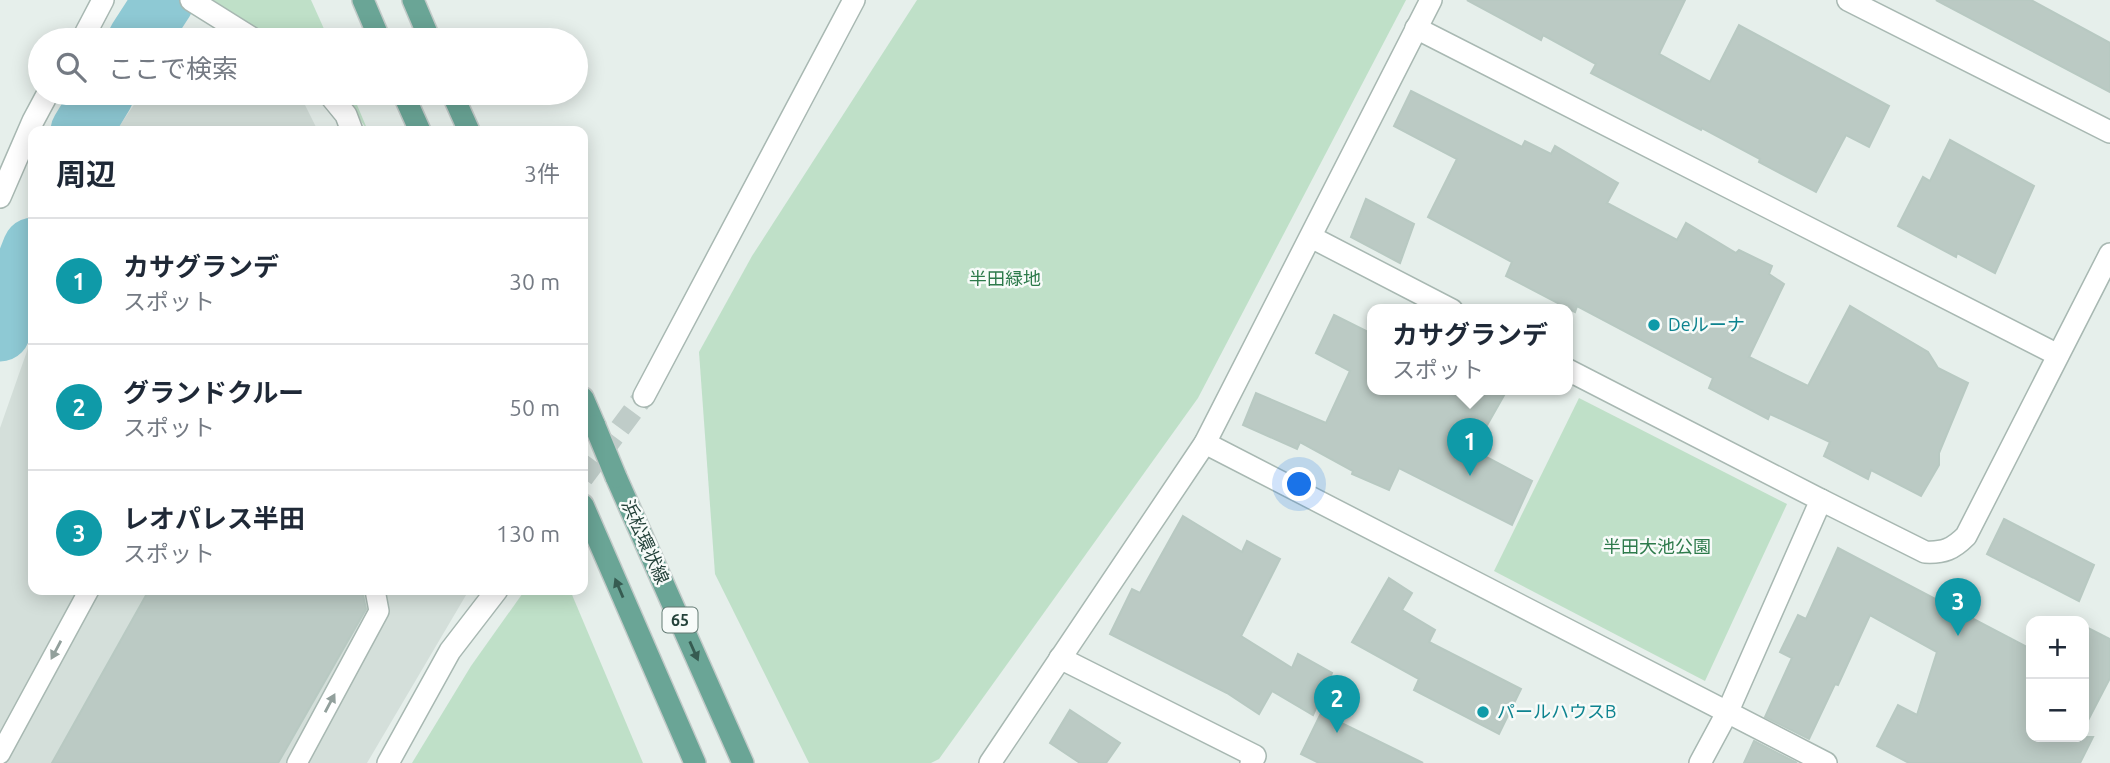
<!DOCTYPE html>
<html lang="ja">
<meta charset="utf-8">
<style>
body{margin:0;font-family:Ubuntu,"Noto Sans JP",sans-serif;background:#f2f2f3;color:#1f2937}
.controls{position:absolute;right:21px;bottom:21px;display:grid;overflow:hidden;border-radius:14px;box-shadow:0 4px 18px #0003}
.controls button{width:63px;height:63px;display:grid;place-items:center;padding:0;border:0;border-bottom:2px solid #e0e1e3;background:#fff;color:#1f2937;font:35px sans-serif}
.you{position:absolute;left:1300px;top:485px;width:24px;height:24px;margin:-18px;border:5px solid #fff;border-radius:50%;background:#1a73e8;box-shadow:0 0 0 10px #1a73e833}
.badge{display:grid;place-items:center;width:46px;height:46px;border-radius:50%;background:#ea580c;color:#fff;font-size:23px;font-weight:700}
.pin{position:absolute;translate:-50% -58px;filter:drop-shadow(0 2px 4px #0008)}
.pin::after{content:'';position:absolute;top:37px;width:24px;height:21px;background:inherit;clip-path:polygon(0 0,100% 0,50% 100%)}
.popup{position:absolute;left:1367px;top:304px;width:206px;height:91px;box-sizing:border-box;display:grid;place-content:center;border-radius:14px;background:#fff;filter:drop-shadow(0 2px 5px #0005);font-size:23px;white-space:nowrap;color:#747a83}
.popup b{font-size:26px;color:#1f2937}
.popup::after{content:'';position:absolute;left:50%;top:100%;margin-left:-14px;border:14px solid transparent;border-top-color:#fff}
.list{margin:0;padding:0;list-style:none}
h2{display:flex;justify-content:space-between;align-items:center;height:91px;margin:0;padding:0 28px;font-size:30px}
h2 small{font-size:23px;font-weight:400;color:#747a83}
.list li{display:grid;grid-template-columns:46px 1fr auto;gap:21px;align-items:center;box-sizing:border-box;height:126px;padding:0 28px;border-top:2px solid #e0e1e3}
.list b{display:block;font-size:26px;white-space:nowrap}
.list p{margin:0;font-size:23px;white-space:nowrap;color:#747a83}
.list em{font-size:23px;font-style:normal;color:#747a83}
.icon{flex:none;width:38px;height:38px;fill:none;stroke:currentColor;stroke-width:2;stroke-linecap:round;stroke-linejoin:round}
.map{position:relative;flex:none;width:2110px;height:763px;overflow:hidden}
.search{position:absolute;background:#fff;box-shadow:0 4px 18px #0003;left:28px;top:28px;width:560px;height:77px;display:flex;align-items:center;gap:18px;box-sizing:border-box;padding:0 24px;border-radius:38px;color:#747a83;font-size:26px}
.panel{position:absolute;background:#fff;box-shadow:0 4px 18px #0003;left:28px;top:126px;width:560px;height:469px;border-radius:14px}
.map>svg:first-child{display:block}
</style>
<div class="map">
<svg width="2110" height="763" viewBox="0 0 2110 763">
<rect width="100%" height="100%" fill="#e6efeb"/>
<!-- built -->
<g fill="#d4dfda">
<polygon points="142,93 288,93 304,103 318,131 116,131"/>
<polygon points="33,334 33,590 469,590 367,763 0,763 0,428"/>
</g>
<!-- green -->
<g fill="#bfe0c8">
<polygon points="213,0 311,0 329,40 272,40"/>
<polygon points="917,0 1406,0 1198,398 939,759 931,763 809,763 715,574 699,352 752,256"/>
<polygon points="340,93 352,93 368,131 344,97"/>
<polygon points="1579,398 1787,504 1705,681 1494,571"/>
<polygon points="525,590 570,590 643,763 412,763 471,666"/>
</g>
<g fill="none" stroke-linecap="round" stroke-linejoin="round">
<!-- river -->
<g stroke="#8ec9d4" stroke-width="61">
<polyline points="138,40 164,0"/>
<polyline points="81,131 104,93"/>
<polyline points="0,331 33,248"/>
</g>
</g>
<!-- building -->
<g fill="#bbcac4" stroke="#b8c9c2" stroke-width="2">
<polygon points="1467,0 1685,0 1659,54 1710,82 1739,25 1889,106 1869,147 1846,135 1816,192 1759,162 1760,159 1702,128 1701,130 1591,73 1596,64 1543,35 1541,40"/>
<polygon points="1936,0 2031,0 2110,43 2110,92"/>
<polygon points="1411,91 1522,147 1525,141 1551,154 1555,146 1618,183 1607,203 1677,240 1686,223 1736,253 1739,250 1772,266 1769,274 1784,284 1749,357 1808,386 1850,306 1928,352 1938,368 1968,383 1939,453 1939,465 1921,496 1871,470 1868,479 1824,456 1830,442 1770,414 1768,419 1709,388 1713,378 1577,306 1575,312 1506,276 1512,262 1428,217 1457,159 1394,126"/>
<polygon points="1950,140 2034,186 1995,273 1957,253 1956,257 1898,226 1923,177 1930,181"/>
<polygon points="1366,199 1414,224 1400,263 1351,237"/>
<polygon points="1334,315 1368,332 1372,325 1372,390 1507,390 1473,450 1532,481 1512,525 1399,468 1389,490 1352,474 1353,471 1300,442 1297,449 1243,425 1256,393 1326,423 1350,371 1316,353"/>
<polygon points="1183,516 1242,552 1247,541 1280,559 1241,636 1292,668 1298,654 1332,673 1313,715 1272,691 1259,714 1227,693 1110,634 1132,589 1140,593"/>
<polygon points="2004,519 2094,565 2079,601 1987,554"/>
<polygon points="1838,548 2031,649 2031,737 2093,737 2080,763 1909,763 1877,746 1898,705 1917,715 1937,652 1870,615 1838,685 1835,684 1809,739 1765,717 1792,658 1780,652 1798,615 1806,619"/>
<polygon points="1389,578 1412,593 1402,610 1435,630 1429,642 1521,689 1499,734 1414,690 1419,679 1352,642"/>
<polygon points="149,590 354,590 363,595 366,609 278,763 52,763"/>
<polygon points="2084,626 2110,639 2110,678 2084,728"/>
<polygon points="1070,710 1120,743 1106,763 1080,763 1050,743"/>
<polygon points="1321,713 1423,763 1319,763 1301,754"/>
<polygon points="1754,741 1797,763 1744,763"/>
</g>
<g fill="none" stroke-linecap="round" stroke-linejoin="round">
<!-- minor-tunnel -->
<polyline stroke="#bfccc8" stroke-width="21" stroke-dasharray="21 10" stroke-linecap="butt" points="583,478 644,396"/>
<!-- service casing -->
<g stroke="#a8b8b2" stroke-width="22">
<g id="service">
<polyline points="0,754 89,590"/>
<polyline points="297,763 379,611 375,590"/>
</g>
</g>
<!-- minor casing -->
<g stroke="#a8b8b2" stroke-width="24">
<g id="minor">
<polyline points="191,0 255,40"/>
<polyline points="1416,28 2058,355"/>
<polyline points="82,40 103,0"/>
<polyline points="328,93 346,115 352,131"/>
<polyline points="0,197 33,121 48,93"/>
<polyline points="1311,237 1452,310"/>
<polyline points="1568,370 1821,500 1728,711 1700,763"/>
<polyline points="644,396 854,0"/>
<polyline points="1205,443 1826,763"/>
<path d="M 1821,500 L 1925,552 C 1944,553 1953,549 1966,536 L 2110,254"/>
<polyline points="1060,658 1255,756 1251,763"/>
<polyline points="388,763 450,651 497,590"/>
<polyline points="990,763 1205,443 1431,0"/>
</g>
</g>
<!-- tertiary casing -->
<g stroke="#a8b8b2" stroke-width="24">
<polyline id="tertiary" points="1848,0 2110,132"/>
</g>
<!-- primary casing -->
<g stroke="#c2cac8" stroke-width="24">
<g id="primary">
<polyline points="363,0 380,40"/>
<polyline points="413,0 430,40"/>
<polyline points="403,93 420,131"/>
<polyline points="452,93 469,131"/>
<polyline points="583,398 595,426"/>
<polyline points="616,477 743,763"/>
<polyline points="583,505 695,763"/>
</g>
</g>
<!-- service -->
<use href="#service" stroke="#fff" stroke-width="19"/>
<!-- minor -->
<use href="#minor" stroke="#fff" stroke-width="21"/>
<!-- tertiary -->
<use href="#tertiary" stroke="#fff" stroke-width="21"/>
<!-- primary -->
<use href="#primary" stroke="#6aa596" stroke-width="21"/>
<!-- primary-bridge casing -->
<g stroke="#c2cac8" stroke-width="24" stroke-linecap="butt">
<polyline id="primary-bridge" points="595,426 616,477"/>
</g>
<!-- primary-bridge -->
<use href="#primary-bridge" stroke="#6aa596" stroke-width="21"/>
</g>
<!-- one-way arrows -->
<defs><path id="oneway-solid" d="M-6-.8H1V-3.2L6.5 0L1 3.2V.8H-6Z" transform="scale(1.75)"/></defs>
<g fill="#365b51">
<use href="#oneway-solid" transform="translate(619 588) rotate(-113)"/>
<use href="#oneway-solid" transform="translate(694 651) rotate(66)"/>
</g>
<g fill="#92a09c">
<use href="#oneway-solid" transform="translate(56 650) rotate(118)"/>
<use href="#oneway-solid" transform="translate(330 703) rotate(-62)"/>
</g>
<!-- markers -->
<g fill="#0f9aa8" stroke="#f7fbf9" stroke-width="2.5">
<circle cx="1654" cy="325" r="7"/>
<circle cx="1483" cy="712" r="7"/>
</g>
<g text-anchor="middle" stroke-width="5" stroke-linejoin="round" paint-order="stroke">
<!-- shield labels -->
<rect fill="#f7fbf9" stroke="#637a73" stroke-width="2" x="662.5" y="607.5" width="35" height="25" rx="5"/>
<g font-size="16" font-weight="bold" fill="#24423a">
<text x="680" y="626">65</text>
</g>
<!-- park labels -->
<g font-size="18" fill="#2d7a4b" stroke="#f7fbf9">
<text x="1005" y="285">半田緑地</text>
<text x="1657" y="553">半田大池公園</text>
</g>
<!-- culture labels -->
<g font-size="18" fill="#0d838f" stroke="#f7fbf9" text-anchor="start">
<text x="1668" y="331">Deルーナ</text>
<text x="1497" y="718">パールハウスB</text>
</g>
<!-- street labels -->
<g font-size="18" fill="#24423a" stroke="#f7fbf9">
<text transform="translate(645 542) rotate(66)" y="6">浜松環状線</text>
</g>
</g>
</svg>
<div class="controls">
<button>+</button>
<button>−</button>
</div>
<div class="you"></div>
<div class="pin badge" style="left:1470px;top:476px;background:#0f9aa8">1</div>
<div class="popup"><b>カサグランデ</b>スポット</div>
<div class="pin badge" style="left:1337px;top:733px;background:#0f9aa8">2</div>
<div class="pin badge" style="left:1958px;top:636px;background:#0f9aa8">3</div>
<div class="search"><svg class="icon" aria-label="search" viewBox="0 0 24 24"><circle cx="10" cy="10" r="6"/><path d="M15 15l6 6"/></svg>ここで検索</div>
<section class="panel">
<h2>周辺<small>3件</small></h2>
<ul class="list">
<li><span class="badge" style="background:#0f9aa8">1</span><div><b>カサグランデ</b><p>スポット</p></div><em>30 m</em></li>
<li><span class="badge" style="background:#0f9aa8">2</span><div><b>グランドクルー</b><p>スポット</p></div><em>50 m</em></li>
<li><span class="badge" style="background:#0f9aa8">3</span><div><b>レオパレス半田</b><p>スポット</p></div><em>130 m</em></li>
</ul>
</section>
</div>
